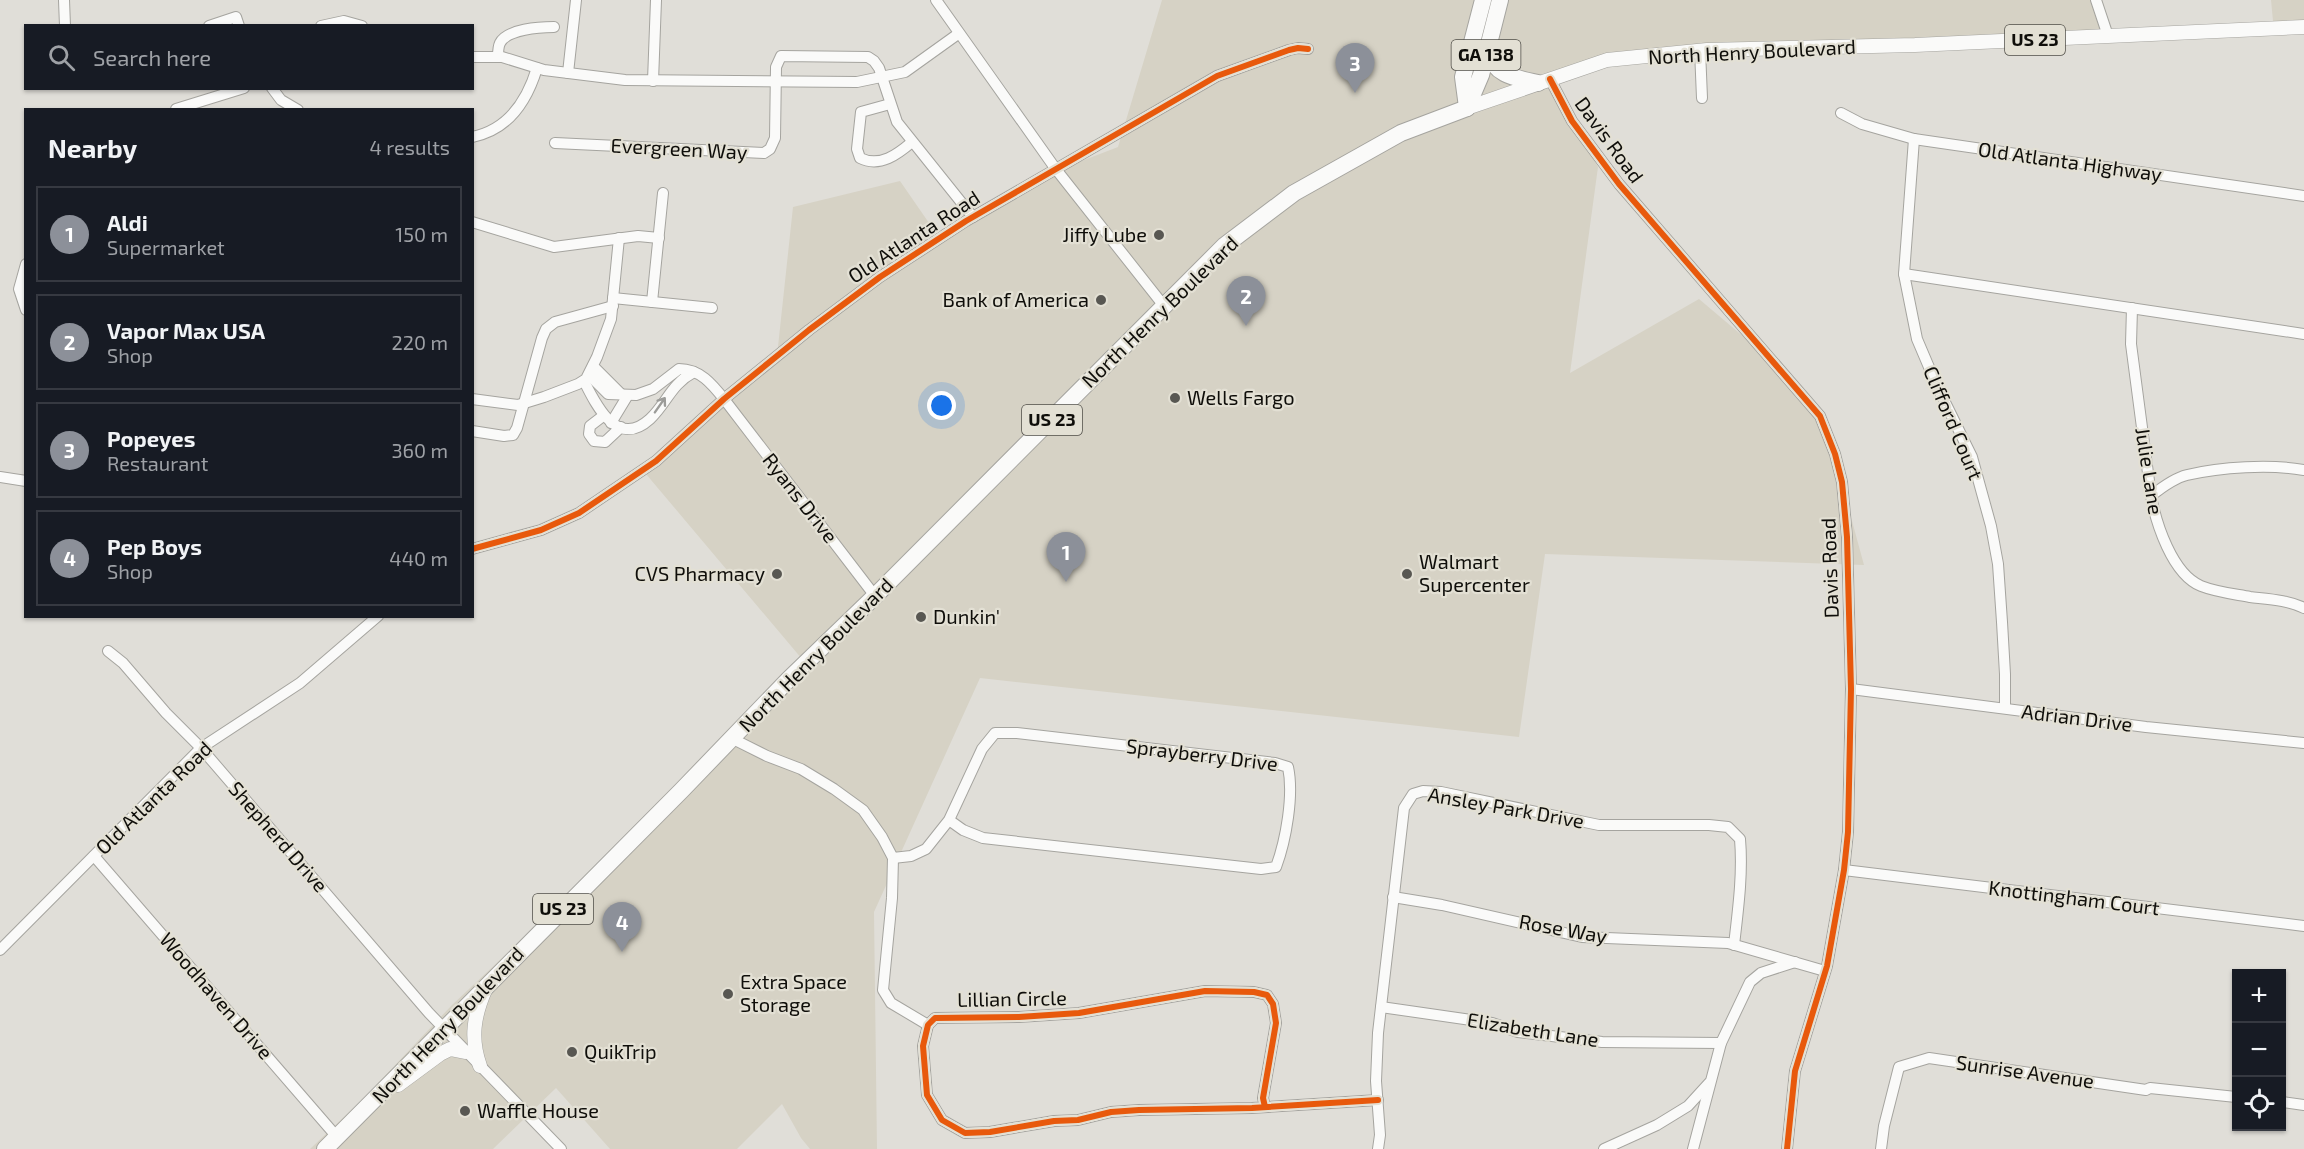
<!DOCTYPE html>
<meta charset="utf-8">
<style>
body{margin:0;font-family:"Exo 2",sans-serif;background:#20242c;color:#f1f3f6}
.controls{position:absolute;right:18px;bottom:18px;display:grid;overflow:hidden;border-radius:0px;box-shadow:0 2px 4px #0004}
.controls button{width:54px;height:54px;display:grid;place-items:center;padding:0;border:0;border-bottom:2px solid #363941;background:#171b24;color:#f1f3f6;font:30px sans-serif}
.you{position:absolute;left:942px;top:406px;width:21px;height:21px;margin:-15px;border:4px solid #fff;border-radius:50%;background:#1a73e8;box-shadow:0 0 0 9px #1a73e833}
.badge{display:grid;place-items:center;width:39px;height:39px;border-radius:50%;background:#8c9099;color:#fff;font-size:20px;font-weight:700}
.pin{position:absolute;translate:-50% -50px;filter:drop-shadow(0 2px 3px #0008)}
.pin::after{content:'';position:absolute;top:32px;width:21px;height:18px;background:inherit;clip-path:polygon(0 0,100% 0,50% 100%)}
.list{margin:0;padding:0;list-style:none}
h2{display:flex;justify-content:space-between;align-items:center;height:78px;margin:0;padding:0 24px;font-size:26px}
h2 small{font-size:20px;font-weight:400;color:#9ea1a6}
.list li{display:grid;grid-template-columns:39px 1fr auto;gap:18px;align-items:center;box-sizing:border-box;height:96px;margin:0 12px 12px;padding:0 12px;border:2px solid #363941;border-radius:0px}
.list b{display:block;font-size:22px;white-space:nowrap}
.list p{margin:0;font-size:20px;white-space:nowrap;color:#9ea1a6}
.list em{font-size:20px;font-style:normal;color:#9ea1a6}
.icon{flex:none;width:33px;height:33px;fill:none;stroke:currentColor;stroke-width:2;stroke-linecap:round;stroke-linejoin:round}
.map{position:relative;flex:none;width:2304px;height:1149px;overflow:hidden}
.search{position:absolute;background:#171b24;box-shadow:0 2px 4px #0004;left:24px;top:24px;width:450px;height:66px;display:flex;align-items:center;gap:15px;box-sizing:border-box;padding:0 21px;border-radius:0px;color:#9ea1a6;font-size:22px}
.panel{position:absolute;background:#171b24;box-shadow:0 2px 4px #0004;left:24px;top:108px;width:450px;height:510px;border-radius:0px}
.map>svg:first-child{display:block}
</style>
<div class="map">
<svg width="2304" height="1149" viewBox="0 0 2304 1149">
<rect width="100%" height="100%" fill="#e0ded8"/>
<!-- built -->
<g fill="#d6d2c5">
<polygon points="1162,0 2092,0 2107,43 1633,53 1547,78 1598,167 1570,373 1699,299 1784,371 1830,440 1864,565 1545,554 1519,737 980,678 874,912 877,1149 810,1149 801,1138 782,1104 737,1149 610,1149 556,1088 493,1149 310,1149 362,1100 452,1005 583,882 802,659 646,474 777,356 793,207 900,181 938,236 1040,177 1118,147"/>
<polygon points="2271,0 2304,0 2304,30 2274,32"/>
</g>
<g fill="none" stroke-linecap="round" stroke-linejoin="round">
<!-- minor casing -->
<g stroke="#a5a49f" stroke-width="12">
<g id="minor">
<polyline points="64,0 65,26"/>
<polyline points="936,0 1055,168 1164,306"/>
<polyline points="2096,0 2108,36"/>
<polyline points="209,26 236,17 239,26"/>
<polyline points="321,26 344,21 362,26"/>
<polyline points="1700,50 1702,98"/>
<polyline points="472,57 502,57 544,70 625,80 857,82 905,72 958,34"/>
<path d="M 498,57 C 498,52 498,47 500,43 C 507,29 540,27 554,27"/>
<polyline points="568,73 576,0"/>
<polyline points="1550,79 1572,121 1619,184 1820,416 1835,454 1842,482 1847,537 1851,689 1848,832 1844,870 1827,966 1795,1071 1787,1149"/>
<polyline points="653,81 656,0"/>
<polyline points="272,88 281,100 298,110"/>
<path d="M 890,104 L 861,112 L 857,149 L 860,158 C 880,168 898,154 912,142"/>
<polyline points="176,109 244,88"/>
<polyline points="1841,113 1862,124 1914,139 2304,196"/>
<path d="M 472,137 C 508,130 527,101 537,68"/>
<polyline points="1914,139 1904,274 1917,339 1937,386 1972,457 1991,526 1998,564 2002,622 2005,674 2005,708"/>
<polyline points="555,143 764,153 770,149 775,138 776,67 781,56 868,57 874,61 879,68 897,122 973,217"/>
<polyline points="472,222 554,247 638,236 659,238"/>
<polyline points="26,264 19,289 26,310"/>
<polyline points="1904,274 2304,334"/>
<polyline points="613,298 712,308"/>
<polyline points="652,302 663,193"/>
<path d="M 2132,308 L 2131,344 L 2151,496 C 2156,523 2172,574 2201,586 C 2216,592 2234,594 2250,597 C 2267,599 2289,600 2304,608"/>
<polyline points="593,366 621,394"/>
<path d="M 589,375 L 608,394 L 636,395 L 653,389 L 679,369 C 700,369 712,384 724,399 L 875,596"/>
<path d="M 584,381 C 596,405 617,449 650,419 C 667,403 671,384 694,372"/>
<polyline points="472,399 518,405 544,397 578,384 586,379 597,357 611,319 619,238"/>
<polyline points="603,416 590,426 589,434 594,441 605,442 621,427"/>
<polyline points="611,423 628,395"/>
<polyline points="472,431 504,436 513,435 517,428 542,338 546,329 555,322 613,306"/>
<polyline points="0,477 26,481"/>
<path d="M 2151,496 C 2161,488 2174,478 2187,475 C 2221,467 2270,464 2304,470"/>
<polyline points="472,549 541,530 579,513 656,461 724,399 809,330 880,277 966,221 1217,76 1289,50 1298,48 1308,49"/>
<polyline points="108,651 123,663 166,713 201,748 429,1013 561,1149"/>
<polyline points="1851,689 2146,727 2304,743"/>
<polyline points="731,738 767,756 801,769 834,789 863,810 882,837 893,858 892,898 883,990 891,1003 928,1025"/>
<polyline points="94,856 337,1137"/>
<path d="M 893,858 L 911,856 L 926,849 L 949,820 L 982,749 L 995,733 L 1017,733 L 1275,763 L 1288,767 C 1294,795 1286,840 1276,867 L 1261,869 L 983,838 L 963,830 L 949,820"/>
<polyline points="1844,870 2304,926"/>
<polyline points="1393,897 1442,905 1582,937 1728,943 1825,971"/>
<polyline points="0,950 201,748 300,683 378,616"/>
<polyline points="1381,1007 1492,1023 1518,1032 1602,1042 1721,1043"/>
<polyline points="2282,1102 2304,1105"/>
<polyline points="1265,1107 1263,1098 1276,1023 1273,1004 1267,995 1254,992 1205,991 1079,1013 1019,1017 935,1018 928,1025 923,1046 927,1095 942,1120 965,1133 990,1132 1054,1121 1078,1120 1111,1112 1139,1110 1252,1108 1378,1100"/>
<path d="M 1378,1149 L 1380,1135 L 1376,1081 L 1378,1033 L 1404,808 L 1413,794 L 1423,791 L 1441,792 L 1599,825 L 1709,825 L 1728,827 L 1740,839 C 1743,874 1738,910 1734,945"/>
<polyline points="1604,1149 1657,1125 1688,1106 1709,1083"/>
<polyline points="1693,1149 1721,1043 1750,982 1761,973 1795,962"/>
<polyline points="1881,1149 1884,1126 1899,1067 1929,1058 2146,1090 2150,1088 2236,1097"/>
</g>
</g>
<!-- major casing -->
<g stroke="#a5a49f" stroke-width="15">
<g id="major">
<polyline points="1467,108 1607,60 1707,50 1915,45 2304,27"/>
<path d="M 480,1066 C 470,1038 474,1016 485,990"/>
<polyline points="398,1085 440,1054 450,1049 465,1052"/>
</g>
</g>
<!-- highway casing -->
<g stroke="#a5a49f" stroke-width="18">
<g id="highway">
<path d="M 1487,51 C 1495,76 1515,78 1538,83"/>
<polyline points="1467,107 1463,77 1483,0"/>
<polyline points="1467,108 1481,75 1500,0"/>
<polyline points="325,1149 681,791 788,680 875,596 1224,246 1294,193 1401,133 1467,108"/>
</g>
</g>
<!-- minor -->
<use href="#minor" stroke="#fafaf9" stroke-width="10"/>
<!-- major -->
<use href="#major" stroke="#fafaf9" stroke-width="14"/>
<!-- highway -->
<use href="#highway" stroke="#fafaf9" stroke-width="16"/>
<!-- cycleway casing -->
<g stroke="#e3e0d4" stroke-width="10">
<g id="cycleway">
<polyline points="1550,79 1572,121 1619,184 1820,416 1835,454 1842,482 1847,537 1851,689 1848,832 1844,870 1827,966 1795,1071 1787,1149"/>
<polyline points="472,549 541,530 579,513 656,461 724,399 809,330 880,277 966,221 1217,76 1289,50 1298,48 1308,49"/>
<polyline points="1265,1107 1263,1098 1276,1023 1273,1004 1267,995 1254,992 1205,991 1079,1013 1019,1017 935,1018 928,1025 923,1046 927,1095 942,1120 965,1133 990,1132 1054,1121 1078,1120 1111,1112 1139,1110 1252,1108 1378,1100"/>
</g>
</g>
<!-- cycleway -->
<use href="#cycleway" stroke="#e8590c" stroke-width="6"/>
</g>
<!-- one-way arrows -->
<defs><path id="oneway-shaft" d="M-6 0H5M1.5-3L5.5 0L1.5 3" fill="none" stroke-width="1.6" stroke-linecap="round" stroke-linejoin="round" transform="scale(1.5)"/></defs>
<use stroke="#9c9c99" href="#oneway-shaft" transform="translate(660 405) rotate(-55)"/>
<!-- markers -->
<g fill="#585752" stroke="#e3e0d4" stroke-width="2">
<circle cx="1159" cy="235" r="6"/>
<circle cx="1101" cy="300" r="6"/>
<circle cx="1175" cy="398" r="6"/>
<circle cx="777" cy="574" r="6"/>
<circle cx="1407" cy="574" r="6"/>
<circle cx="921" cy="617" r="6"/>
<circle cx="728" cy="994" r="6"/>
<circle cx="572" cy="1052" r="6"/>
<circle cx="465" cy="1111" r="6"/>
</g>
<g text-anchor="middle" stroke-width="4.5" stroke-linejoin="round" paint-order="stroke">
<!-- shield labels -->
<g fill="#e3e0d4" stroke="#4f4d47" stroke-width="1.5">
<rect x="2005" y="25" width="60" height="30" rx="4.5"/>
<rect x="1451.5" y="40" width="69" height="30" rx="4.5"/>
<rect x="1022" y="405" width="60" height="30" rx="4.5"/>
<rect x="533" y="894" width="60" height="30" rx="4.5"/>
</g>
<g font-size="18" font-weight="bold" fill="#0f0e0a">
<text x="2035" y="46">US 23</text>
<text x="1486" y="61">GA 138</text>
<text x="1052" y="426">US 23</text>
<text x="563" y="915">US 23</text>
</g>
<!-- street labels -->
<g font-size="20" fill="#0f0e0a" stroke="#e3e0d4">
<text transform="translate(1752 52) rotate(-3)" y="7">North Henry Boulevard</text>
<text transform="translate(1609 140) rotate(54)" y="7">Davis Road</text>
<text transform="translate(679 149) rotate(3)" y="7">Evergreen Way</text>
<text transform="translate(2070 162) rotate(8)" y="7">Old Atlanta Highway</text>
<text transform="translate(914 237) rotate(-33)" y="7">Old Atlanta Road</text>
<text transform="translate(1160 312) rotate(-44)" y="7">North Henry Boulevard</text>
<text transform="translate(1953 423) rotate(67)" y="7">Clifford Court</text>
<text transform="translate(2149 471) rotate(81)" y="7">Julie Lane</text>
<text transform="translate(800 498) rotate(52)" y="7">Ryans Drive</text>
<text transform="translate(1830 568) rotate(-92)" y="7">Davis Road</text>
<text transform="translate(816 655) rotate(-45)" y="7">North Henry Boulevard</text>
<text transform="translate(2077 718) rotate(7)" y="7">Adrian Drive</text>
<text transform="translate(1202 755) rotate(7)" y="7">Sprayberry Drive</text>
<text transform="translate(154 798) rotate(-44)" y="7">Old Atlanta Road</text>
<text transform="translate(1506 808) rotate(10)" y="7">Ansley Park Drive</text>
<text transform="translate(278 837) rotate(49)" y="7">Shepherd Drive</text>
<text transform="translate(2074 898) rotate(7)" y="7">Knottingham Court</text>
<text transform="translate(1563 929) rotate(10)" y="7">Rose Way</text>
<text transform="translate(216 996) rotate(49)" y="7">Woodhaven Drive</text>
<text transform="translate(1012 999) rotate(-1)" y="7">Lillian Circle</text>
<text transform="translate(448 1025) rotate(-46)" y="7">North Henry Boulevard</text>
<text transform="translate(1533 1030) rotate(9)" y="7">Elizabeth Lane</text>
<text transform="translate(2025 1072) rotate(8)" y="7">Sunrise Avenue</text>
</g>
<!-- poi labels -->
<g font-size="20" fill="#0f0e0a" stroke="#e3e0d4" text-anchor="start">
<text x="1147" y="242" text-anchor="end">Jiffy Lube</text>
<text x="1089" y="307" text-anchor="end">Bank of America</text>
<text x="1187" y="405">Wells Fargo</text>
<text x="1419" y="569">Walmart<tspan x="1419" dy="23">Supercenter</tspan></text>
<text x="765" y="581" text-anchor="end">CVS Pharmacy</text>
<text x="933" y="624">Dunkin'</text>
<text x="740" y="989">Extra Space<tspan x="740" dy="23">Storage</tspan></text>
<text x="584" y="1059">QuikTrip</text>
<text x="477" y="1118">Waffle House</text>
</g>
</g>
</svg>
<div class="controls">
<button>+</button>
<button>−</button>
<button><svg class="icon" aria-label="locate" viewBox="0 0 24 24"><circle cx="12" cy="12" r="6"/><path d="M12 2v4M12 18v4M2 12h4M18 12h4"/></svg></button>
</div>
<div class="you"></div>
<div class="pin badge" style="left:1066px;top:582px">1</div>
<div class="pin badge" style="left:1246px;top:326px">2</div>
<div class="pin badge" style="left:1355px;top:93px">3</div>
<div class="pin badge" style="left:622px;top:952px">4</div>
<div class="search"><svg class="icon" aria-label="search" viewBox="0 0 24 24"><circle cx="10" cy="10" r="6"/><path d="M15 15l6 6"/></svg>Search here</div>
<section class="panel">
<h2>Nearby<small>4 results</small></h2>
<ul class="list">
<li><span class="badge">1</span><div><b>Aldi</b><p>Supermarket</p></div><em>150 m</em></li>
<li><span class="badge">2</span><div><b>Vapor Max USA</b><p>Shop</p></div><em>220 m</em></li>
<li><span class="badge">3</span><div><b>Popeyes</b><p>Restaurant</p></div><em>360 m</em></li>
<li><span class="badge">4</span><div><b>Pep Boys</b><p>Shop</p></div><em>440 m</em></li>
</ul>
</section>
</div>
